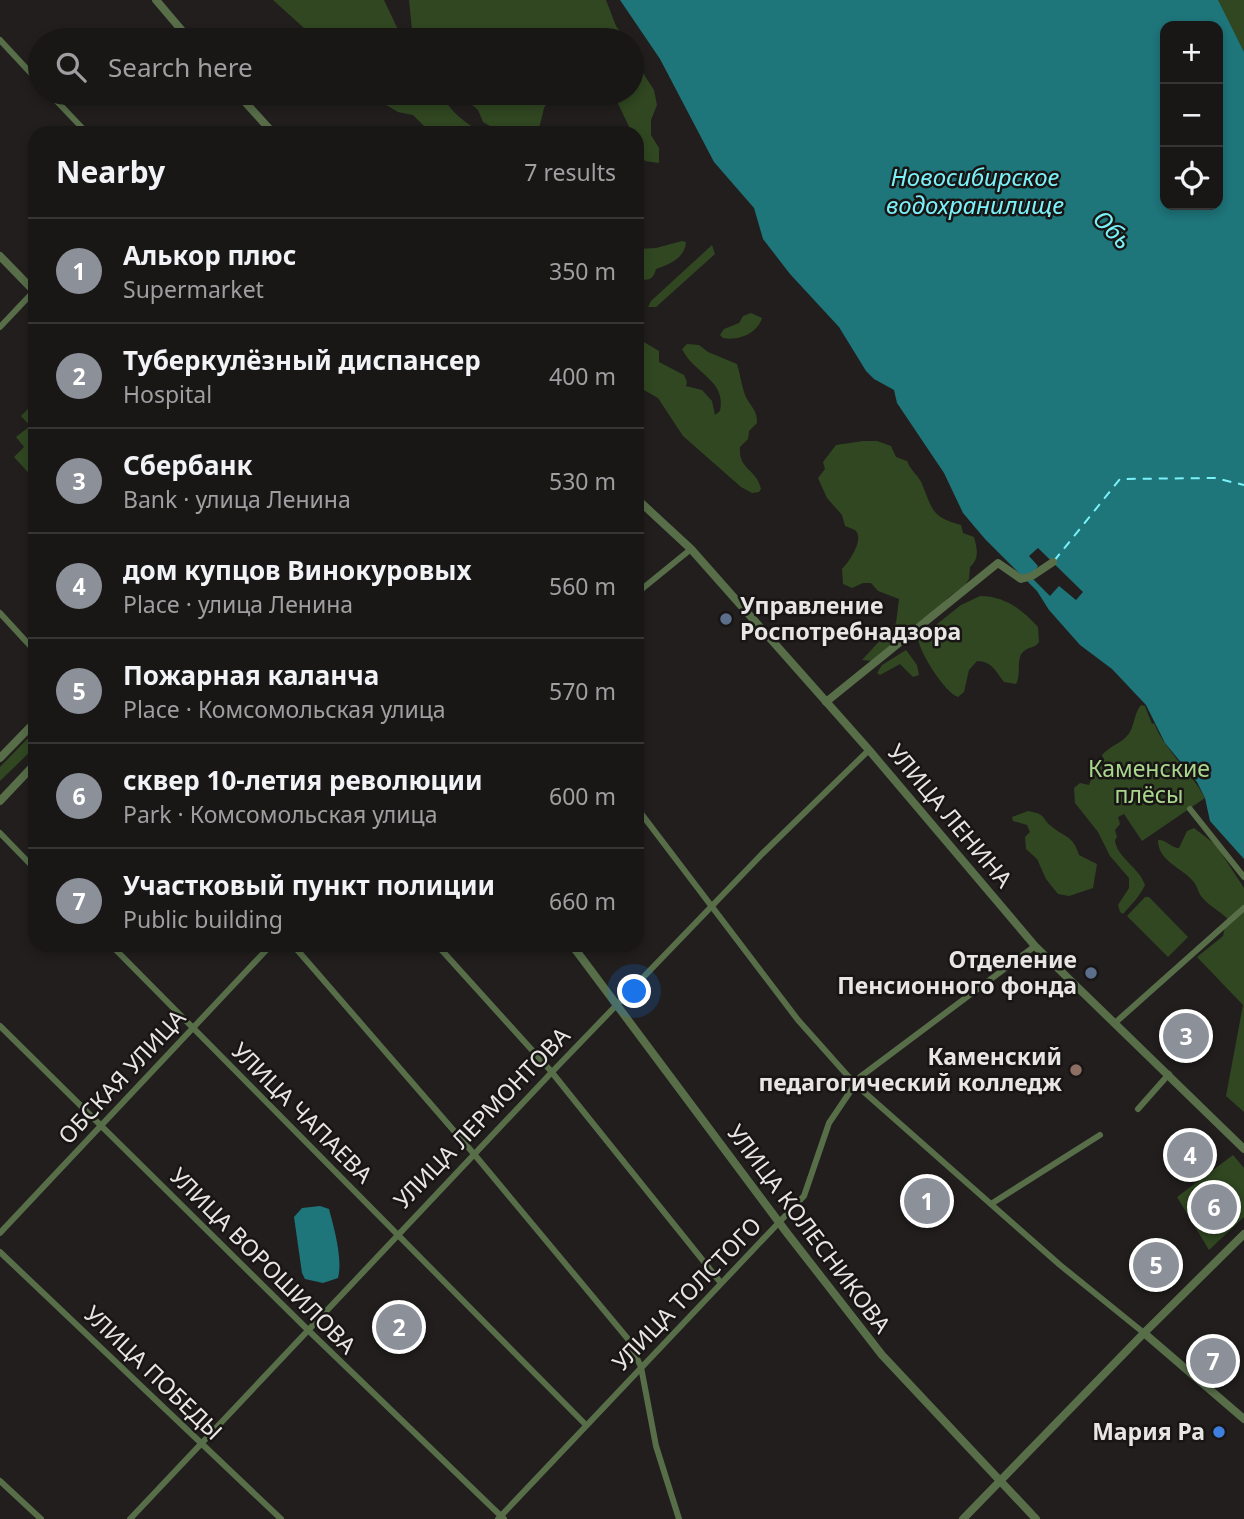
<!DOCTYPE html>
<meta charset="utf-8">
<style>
body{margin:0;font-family:"Noto Sans",sans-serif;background:#221f1f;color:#f1f3f6}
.controls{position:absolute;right:21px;top:21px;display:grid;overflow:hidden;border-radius:14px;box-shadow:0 4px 10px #0003}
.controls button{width:63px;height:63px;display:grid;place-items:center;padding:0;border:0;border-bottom:2px solid #373535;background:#191616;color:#f1f3f6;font:35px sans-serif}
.you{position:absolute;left:635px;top:992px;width:24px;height:24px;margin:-18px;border:5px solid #fff;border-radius:50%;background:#1a73e8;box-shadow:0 0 0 10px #1a73e833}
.badge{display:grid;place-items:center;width:46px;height:46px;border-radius:50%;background:#8c9099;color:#fff;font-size:23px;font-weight:700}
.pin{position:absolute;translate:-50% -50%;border:4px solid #fff;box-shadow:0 2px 7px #0006}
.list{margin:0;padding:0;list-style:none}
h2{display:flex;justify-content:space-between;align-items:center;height:91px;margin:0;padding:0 28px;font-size:30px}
h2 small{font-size:23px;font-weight:400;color:#9f9fa1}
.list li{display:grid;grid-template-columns:46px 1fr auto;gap:21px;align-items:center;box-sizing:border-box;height:105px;padding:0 28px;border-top:2px solid #373535}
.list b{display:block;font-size:26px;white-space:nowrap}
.list p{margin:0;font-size:23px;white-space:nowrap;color:#9f9fa1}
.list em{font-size:23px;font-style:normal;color:#9f9fa1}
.icon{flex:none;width:38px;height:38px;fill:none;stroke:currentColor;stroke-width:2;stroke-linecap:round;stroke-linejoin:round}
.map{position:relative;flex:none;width:1244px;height:1519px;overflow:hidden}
.search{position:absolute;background:#191616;box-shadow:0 4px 10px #0003;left:28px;top:28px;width:616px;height:77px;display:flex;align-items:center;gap:18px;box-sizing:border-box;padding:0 24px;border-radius:38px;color:#9f9fa1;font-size:26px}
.panel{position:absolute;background:#191616;box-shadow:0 4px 10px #0003;left:28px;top:126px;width:616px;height:826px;border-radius:21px}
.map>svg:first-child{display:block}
</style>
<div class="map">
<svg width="1244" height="1519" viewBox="0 0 1244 1519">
<rect width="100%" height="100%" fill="#211e1d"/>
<!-- green -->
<g fill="#304721">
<polygon points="273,0 384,0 403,40 312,40 304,28"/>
<polygon points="409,0 606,0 616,26 626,40 419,40 412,30"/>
<polygon points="1218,0 1244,0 1244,52 1220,6"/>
<polygon points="632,56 654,90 657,105 651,120 651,135 659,148 659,163 645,161 637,144 637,133 632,133 614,95 610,93 632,93"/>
<path d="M 366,93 L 441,93 C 451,113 464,122 483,133 L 431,133 L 413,115 L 398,112 Z"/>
<polygon points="458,93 553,93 544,108 538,133 502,133 483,122 478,110"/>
<path d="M 682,241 L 686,242 C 685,258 670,264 656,269 C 653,279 650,281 640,279 L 637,277 L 639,270 L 637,249 L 656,248 Z"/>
<polygon points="712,245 715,254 656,307 648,307 651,301"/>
<path d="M 751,313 L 762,318 C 757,334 738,341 723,338 L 720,335 L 724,329 L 739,323 L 743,316 Z"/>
<path d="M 637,340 L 642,341 L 659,351 L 659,362 L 684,375 L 687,382 L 686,386 L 702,390 L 712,401 L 715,415 L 720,411 C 727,380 693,373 682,349 L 687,344 L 699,345 L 708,352 L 737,364 C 740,373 741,383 744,392 C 748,405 758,409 757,423 L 749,431 L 748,439 L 740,447 C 738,470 757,469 761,489 L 759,492 L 752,493 L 741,487 L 683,436 L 658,398 L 637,386 Z"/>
<polygon points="28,409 35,417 35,480 14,457 24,447 16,437 30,426 21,416"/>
<path d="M 863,441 L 877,441 L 891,446 L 896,457 L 907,461 C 910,470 919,476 922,484 C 933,511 932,517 961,525 L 963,533 L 974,537 C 977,548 980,558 970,567 L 969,579 L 965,585 L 949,597 L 927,619 L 912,626 L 873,661 L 862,660 L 896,623 L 899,599 L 878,591 L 871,583 L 863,583 L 852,588 L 843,584 L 842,569 C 848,563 864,541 856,531 C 856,530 847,527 845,526 L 842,515 L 827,498 L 818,478 L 825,469 L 823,462 L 836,445 Z"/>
<path d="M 980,596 C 1004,596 1022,609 1038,627 L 1039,642 C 1034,649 1030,646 1024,651 C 1015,658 1022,675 1016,684 L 1004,682 C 996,672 992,661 977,661 L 969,670 L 964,692 L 958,697 C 945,693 920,653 918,639 L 961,605 Z"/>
<polygon points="906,650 917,665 919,675 913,677 900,664 880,675 877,673 882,665"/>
<path d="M 1141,705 L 1145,706 L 1152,724 L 1154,723 C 1165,751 1191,771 1205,798 L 1142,841 L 1124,814 L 1118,817 L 1120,824 L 1115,830 L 1117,837 L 1115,840 C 1116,857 1140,868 1145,885 C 1140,896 1132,904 1123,914 L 1120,912 L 1118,905 L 1129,888 L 1129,878 L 1110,856 L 1098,832 L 1075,803 L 1074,788 L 1080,783 L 1089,785 L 1093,775 L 1091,766 L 1103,758 L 1102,755 C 1110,746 1119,744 1126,737 C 1135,729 1133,714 1141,705 Z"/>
<polygon points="35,731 35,747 0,781 0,767"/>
<path d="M 1028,811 C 1048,815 1040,817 1051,826 C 1065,838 1073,835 1079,855 L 1097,864 L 1093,888 L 1069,896 L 1058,894 L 1046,879 L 1037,859 L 1026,849 L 1025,837 L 1030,832 L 1027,825 L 1013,821 L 1012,817 Z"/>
<path d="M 1194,828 L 1216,845 L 1244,888 L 1244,1112 L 1226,1096 L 1243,1005 L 1197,957 L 1223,936 L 1227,918 C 1218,910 1209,906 1201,896 C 1198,892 1197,885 1193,881 C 1181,867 1158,861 1158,840 C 1166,839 1171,848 1179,848 L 1187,831 Z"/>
<polygon points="1145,897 1149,897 1188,937 1168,957 1127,916"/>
<polygon points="1233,1155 1244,1168 1244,1217 1209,1250 1177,1197"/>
</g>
<!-- water -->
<g fill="#1e757a" fill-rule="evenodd">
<path d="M 620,0 L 1218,0 L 1244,52 L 1244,859 L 1210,821 L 1205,798 L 1197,782 L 1165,743 L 1146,705 L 1112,669 L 1080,645 L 1049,610 L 1037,591 L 985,539 L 963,513 L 944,473 L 897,403 L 894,390 L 874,379 L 866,371 L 839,327 L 790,274 L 763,239 L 754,208 L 714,162 L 660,59 ZM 1165,26 L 1218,26 L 1218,205 L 1165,205 Z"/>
<path d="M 320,1206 L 329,1209 C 334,1228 343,1259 338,1278 L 323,1283 L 305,1279 L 302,1273 L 294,1217 L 302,1208 Z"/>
</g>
<!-- pier -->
<polygon fill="#211e1d" points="1038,548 1083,592 1076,600 1059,586 1050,596 1031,577 1038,566 1029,556"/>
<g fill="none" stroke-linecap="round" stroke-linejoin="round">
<!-- ferry -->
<polyline stroke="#7af2f9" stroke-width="2" stroke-dasharray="9 7" stroke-linecap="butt" points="1054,561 1120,479 1215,478 1244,485"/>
<!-- minor -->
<g stroke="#576e49" stroke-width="6">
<polyline points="0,40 40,83"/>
<polyline points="49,93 87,133"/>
<polyline points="388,133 389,132"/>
<polyline points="0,327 35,290"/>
<polyline points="637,593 691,549"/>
<polyline points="0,613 35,651"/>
<polyline points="637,808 798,1020 855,1084 1060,1265 1144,1333"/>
<polyline points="1190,809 1244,877"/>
<polyline points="0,833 35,869"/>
<polyline points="111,945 586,1425"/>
<polyline points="293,945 474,1154 628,1339 641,1367 656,1446 679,1519"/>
<polyline points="437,945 550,1070 721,1283"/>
<polyline points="1116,1022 1244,908"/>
<polyline points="0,1026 308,1330 504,1519"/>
<polyline points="1138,1109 1169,1074"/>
<polyline points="991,1204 1100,1135"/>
<polyline points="0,1233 271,945"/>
<polyline points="0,1252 281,1519"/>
<polyline points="0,1481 41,1519"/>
<polyline points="130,1519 552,1072 762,854 869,750"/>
<polyline points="498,1519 804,1196 829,1123 860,1077 1035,946"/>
</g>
<!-- tertiary -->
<g stroke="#576e49" stroke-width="8">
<polyline points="156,0 190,40"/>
<polyline points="237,93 273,133"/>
<polyline points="0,256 35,292"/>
<polyline points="637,499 691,549 869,750 1035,946 1244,1149"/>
<polyline points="826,702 998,563 1021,579 1032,576 1053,562"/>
<polyline points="0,758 35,722"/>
<polyline points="0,801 35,764"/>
<polyline points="572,945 787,1233 882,1355 1036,1519"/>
<polyline points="1144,1333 1244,1419"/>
<polyline points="963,1519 1144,1333 1244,1234"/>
</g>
</g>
<!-- markers -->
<g fill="#5c6f8a" stroke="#181514" stroke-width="2.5">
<circle cx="726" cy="619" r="7"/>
<circle cx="1091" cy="973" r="7"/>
</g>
<circle fill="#8d6e63" stroke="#181514" stroke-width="2.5" cx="1076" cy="1070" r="7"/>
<circle fill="#3f7fe0" stroke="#181514" stroke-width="2.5" cx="1219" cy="1432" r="7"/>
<g text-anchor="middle" stroke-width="5" stroke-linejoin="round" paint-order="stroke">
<!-- poi labels -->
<g font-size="23" font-weight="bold" fill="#e8e6e5" stroke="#181514" text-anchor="end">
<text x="740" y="614" text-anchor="start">Управление<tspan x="740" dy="26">Роспотребнадзора</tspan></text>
<text x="1077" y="968">Отделение<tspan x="1077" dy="26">Пенсионного фонда</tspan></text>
<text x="1062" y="1065">Каменский<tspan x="1062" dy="26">педагогический колледж</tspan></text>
<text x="1205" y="1440">Мария Ра</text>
</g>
<!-- park labels -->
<g font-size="23" fill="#a9d68d" stroke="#181514">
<text x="1149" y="777">Каменские<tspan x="1149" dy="26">плёсы</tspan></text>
</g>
<!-- street labels -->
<g font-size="23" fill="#e8e6e5" stroke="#181514">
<text transform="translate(950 816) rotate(50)" y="8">УЛИЦА ЛЕНИНА</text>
<text transform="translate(122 1077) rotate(-47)" y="8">ОБСКАЯ УЛИЦА</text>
<text transform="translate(302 1113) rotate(45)" y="8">УЛИЦА ЧАПАЕВА</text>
<text transform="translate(482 1118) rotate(-46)" y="8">УЛИЦА ЛЕРМОНТОВА</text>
<text transform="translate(809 1229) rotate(53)" y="8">УЛИЦА КОЛЕСНИКОВА</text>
<text transform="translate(263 1261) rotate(45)" y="8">УЛИЦА ВОРОШИЛОВА</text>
<text transform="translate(687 1294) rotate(-46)" y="8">УЛИЦА ТОЛСТОГО</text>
<text transform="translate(153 1373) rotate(44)" y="8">УЛИЦА ПОБЕДЫ</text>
</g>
<!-- water labels -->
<g font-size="24" font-style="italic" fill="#7af2f9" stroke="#181514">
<text x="975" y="186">Новосибирское<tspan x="975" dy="28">водохранилище</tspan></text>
<text transform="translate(1112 230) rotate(46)" y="8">Обь</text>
</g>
</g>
</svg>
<div class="controls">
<button>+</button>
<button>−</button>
<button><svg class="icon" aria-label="locate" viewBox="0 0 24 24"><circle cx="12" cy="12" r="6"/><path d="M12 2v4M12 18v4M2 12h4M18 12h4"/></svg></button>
</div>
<div class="you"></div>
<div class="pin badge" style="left:927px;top:1201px">1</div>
<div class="pin badge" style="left:399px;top:1327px">2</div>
<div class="pin badge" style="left:1186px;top:1036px">3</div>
<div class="pin badge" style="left:1190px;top:1155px">4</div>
<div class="pin badge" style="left:1156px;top:1265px">5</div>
<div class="pin badge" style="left:1214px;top:1207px">6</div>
<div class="pin badge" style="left:1213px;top:1361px">7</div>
<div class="search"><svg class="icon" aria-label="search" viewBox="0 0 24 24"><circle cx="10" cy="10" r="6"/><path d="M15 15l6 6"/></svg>Search here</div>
<section class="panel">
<h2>Nearby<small>7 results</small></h2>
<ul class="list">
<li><span class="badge">1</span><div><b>Алькор плюс</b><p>Supermarket</p></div><em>350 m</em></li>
<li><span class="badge">2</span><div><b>Туберкулёзный диспансер</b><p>Hospital</p></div><em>400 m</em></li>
<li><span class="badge">3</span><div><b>Сбербанк</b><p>Bank · улица Ленина</p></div><em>530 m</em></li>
<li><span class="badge">4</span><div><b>дом купцов Винокуровых</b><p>Place · улица Ленина</p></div><em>560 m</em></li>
<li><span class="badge">5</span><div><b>Пожарная каланча</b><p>Place · Комсомольская улица</p></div><em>570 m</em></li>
<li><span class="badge">6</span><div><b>сквер 10-летия революции</b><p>Park · Комсомольская улица</p></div><em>600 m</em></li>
<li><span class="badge">7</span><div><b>Участковый пункт полиции</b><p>Public building</p></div><em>660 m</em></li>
</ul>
</section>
</div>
